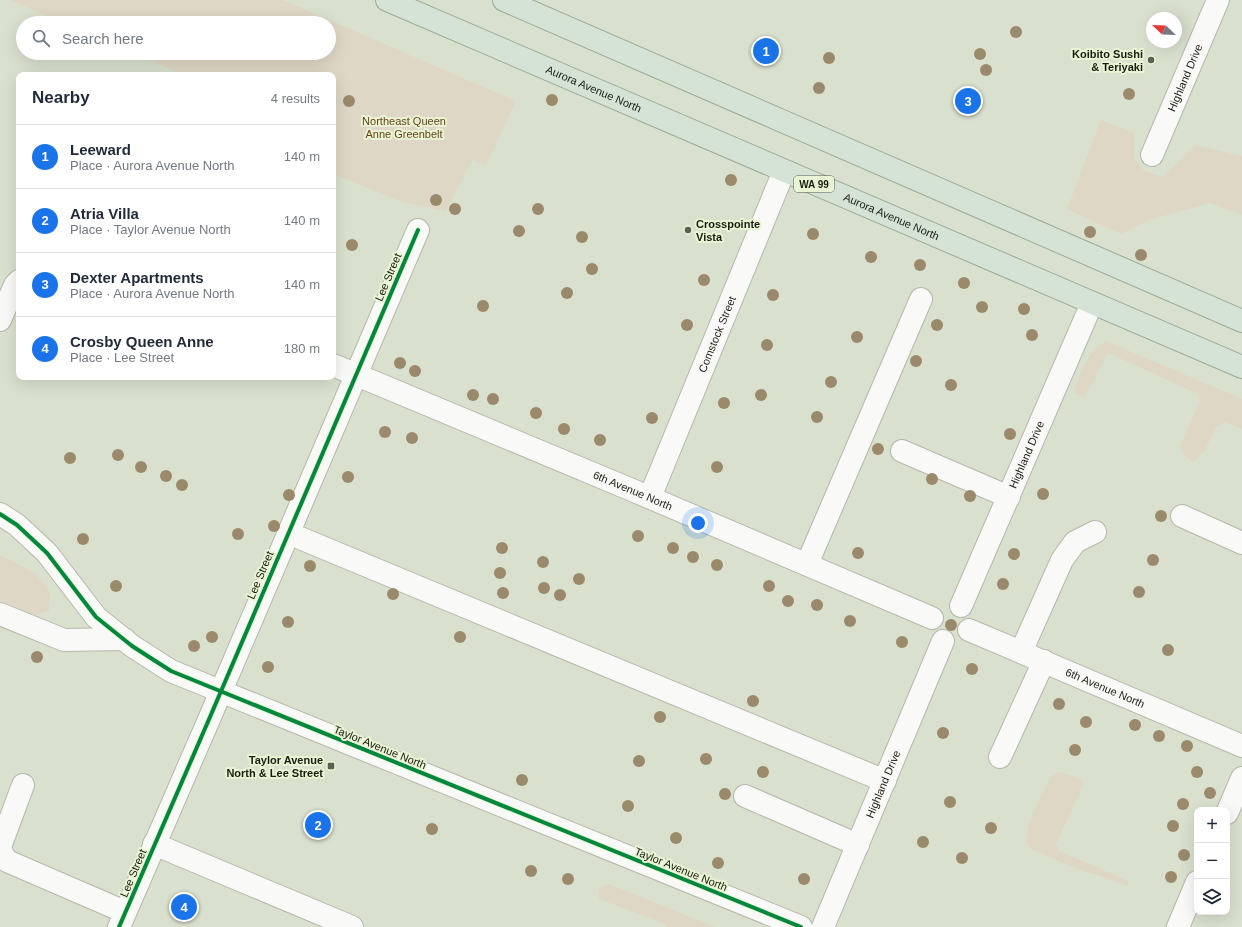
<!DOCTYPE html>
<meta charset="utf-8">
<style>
body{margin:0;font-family:Arial,sans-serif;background:#f2f2f3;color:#1f2937}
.controls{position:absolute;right:12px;bottom:12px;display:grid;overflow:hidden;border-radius:8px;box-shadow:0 4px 16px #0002}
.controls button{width:36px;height:36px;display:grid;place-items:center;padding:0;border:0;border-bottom:1px solid #e0e1e3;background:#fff;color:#1f2937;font:20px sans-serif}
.compass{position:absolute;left:1146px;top:12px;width:36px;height:36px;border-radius:50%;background:#fff;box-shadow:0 4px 16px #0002;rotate:293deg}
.you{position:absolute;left:698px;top:523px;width:14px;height:14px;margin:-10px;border:3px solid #fff;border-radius:50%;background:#1a73e8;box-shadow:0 0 0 6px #1a73e833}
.badge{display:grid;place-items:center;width:26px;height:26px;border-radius:50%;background:#1a73e8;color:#fff;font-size:13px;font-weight:700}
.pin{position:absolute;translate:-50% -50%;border:2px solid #fff;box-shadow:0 1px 4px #0006}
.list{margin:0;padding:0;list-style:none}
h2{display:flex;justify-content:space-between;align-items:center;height:52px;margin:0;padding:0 16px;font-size:17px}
h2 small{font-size:13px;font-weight:400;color:#747a83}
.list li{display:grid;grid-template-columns:26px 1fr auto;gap:12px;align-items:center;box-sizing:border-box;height:64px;padding:0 16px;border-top:1px solid #e0e1e3}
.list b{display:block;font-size:15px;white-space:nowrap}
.list p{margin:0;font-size:13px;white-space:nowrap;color:#747a83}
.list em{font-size:13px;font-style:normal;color:#747a83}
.icon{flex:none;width:22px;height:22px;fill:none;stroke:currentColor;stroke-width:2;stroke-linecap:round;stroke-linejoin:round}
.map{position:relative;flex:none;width:1242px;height:927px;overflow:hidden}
.search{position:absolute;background:#fff;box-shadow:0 4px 16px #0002;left:16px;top:16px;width:320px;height:44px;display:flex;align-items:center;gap:10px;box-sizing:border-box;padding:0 14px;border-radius:22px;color:#747a83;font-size:15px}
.panel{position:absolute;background:#fff;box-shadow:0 4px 16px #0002;left:16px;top:72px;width:320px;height:308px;border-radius:8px}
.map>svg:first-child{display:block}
</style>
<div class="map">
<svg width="1242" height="927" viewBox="0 0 1242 927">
<rect width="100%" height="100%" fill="#dae0ce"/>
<!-- green -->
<g fill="#dfd7c5">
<polygon points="10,0 283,0 516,101 486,165 472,160 446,211 402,202 333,174 333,75 184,75 133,53 329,53 329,23 63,23"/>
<polygon points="1101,120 1134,133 1134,159 1144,171 1163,177 1196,145 1242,156 1242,215 1210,203 1149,220 1121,234 1067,209"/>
<path d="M 1106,341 L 1242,399 L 1242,429 L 1225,422 L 1217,426 L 1205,450 L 1193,462 L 1183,454 L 1180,446 L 1199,403 L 1198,394 L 1115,356 L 1107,354 L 1087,393 L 1083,397 L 1077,394 L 1074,390 C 1082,370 1087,353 1106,341 Z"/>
<polygon points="0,555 35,573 50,592 49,611 35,615 0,600"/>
<polygon points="1060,772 1078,778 1084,783 1056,844 1059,851 1129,881 1127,886 1101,876 1079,870 1031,849 1026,841 1028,825 1041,796 1050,780 1054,774"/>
<polygon points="609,884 715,927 666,927 666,924 599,899 599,891 602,886"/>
</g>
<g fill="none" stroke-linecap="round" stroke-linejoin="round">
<!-- minor casing -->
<g stroke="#b4b8aa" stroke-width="24">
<g id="minor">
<path id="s1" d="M 1152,155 L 1218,0"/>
<polyline points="0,320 15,285 19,281"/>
<path id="s2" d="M 333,365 L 632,490 L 932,618"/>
<polyline points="902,451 1009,497"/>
<path id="s3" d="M 650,497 L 784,171"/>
<polyline points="0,514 17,525 47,553 96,617 132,646 171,671 801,927"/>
<polyline points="1182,516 1242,543"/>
<polyline points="288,533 885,781"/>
<polyline points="807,564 921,299"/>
<path id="s4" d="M 961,606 L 1092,303"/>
<polyline points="0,614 64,640 124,639"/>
<path id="s5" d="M 969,630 L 1242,746"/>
<polyline points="1021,652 1062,560 1075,542 1095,532"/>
<polyline points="1000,757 1044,661"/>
<polyline points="23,785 0,847 3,855 7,861 125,912"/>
<polyline points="745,796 858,845"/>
<polyline points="1227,813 1242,778"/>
<polyline points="154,844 352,927"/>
<polyline points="119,927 210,717 418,230"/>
<path id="s6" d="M 823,927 L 943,641"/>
<polyline points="1178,927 1197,882"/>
</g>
</g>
<!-- highway casing -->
<g stroke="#9bab98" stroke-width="24">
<g id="highway">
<path id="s7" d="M 387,0 L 1242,367"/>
<polyline points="504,0 1242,321"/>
</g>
</g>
<!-- minor -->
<use href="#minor" stroke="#f9faf8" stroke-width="22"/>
<!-- highway -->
<use href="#highway" stroke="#d5e2d6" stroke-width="22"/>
<!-- cycleway casing -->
<g stroke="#e9f4d4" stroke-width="6">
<g id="cycleway">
<polyline points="0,514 17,525 47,553 96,617 132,646 171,671 801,927"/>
<polyline points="119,927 210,717 418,230"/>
</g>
</g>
<!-- cycleway -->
<use href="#cycleway" stroke="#00873e" stroke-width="4"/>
</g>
<!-- trees -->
<g fill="#9a8a6b">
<circle cx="1016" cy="32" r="6"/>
<circle cx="980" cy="54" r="6"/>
<circle cx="829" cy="58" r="6"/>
<circle cx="986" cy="70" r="6"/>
<circle cx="819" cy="88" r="6"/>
<circle cx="1129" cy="94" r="6"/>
<circle cx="552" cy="100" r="6"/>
<circle cx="349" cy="101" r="6"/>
<circle cx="731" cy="180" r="6"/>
<circle cx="436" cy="200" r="6"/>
<circle cx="455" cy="209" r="6"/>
<circle cx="538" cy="209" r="6"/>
<circle cx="519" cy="231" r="6"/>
<circle cx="1090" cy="232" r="6"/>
<circle cx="813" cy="234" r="6"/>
<circle cx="582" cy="237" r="6"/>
<circle cx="352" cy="245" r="6"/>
<circle cx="1141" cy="255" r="6"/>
<circle cx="871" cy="257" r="6"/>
<circle cx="920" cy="265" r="6"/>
<circle cx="592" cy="269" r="6"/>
<circle cx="704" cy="280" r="6"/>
<circle cx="964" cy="283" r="6"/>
<circle cx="567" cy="293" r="6"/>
<circle cx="773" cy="295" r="6"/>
<circle cx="483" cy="306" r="6"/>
<circle cx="982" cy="307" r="6"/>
<circle cx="1024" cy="309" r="6"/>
<circle cx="687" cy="325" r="6"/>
<circle cx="937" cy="325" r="6"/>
<circle cx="1032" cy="335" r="6"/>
<circle cx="857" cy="337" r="6"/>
<circle cx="767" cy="345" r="6"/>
<circle cx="916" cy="361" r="6"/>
<circle cx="400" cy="363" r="6"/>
<circle cx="415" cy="371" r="6"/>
<circle cx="831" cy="382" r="6"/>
<circle cx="951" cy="385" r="6"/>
<circle cx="473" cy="395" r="6"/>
<circle cx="761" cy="395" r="6"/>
<circle cx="493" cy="399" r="6"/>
<circle cx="724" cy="403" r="6"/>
<circle cx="536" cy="413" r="6"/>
<circle cx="817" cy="417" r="6"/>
<circle cx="652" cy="418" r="6"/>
<circle cx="564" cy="429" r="6"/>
<circle cx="385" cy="432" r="6"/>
<circle cx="1010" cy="434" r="6"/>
<circle cx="412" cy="438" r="6"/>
<circle cx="600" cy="440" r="6"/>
<circle cx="878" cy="449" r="6"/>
<circle cx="118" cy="455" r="6"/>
<circle cx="70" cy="458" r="6"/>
<circle cx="141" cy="467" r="6"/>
<circle cx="717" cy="467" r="6"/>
<circle cx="166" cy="476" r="6"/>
<circle cx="348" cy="477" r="6"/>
<circle cx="932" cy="479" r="6"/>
<circle cx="182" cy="485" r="6"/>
<circle cx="1043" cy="494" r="6"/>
<circle cx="289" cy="495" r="6"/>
<circle cx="970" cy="496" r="6"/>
<circle cx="1161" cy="516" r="6"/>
<circle cx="274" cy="526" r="6"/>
<circle cx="238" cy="534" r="6"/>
<circle cx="638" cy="536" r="6"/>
<circle cx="83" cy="539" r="6"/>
<circle cx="502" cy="548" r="6"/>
<circle cx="673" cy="548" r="6"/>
<circle cx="858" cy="553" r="6"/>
<circle cx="1014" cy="554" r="6"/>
<circle cx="693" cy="557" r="6"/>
<circle cx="1153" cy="560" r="6"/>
<circle cx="543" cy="562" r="6"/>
<circle cx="717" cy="565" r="6"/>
<circle cx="310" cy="566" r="6"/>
<circle cx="500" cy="573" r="6"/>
<circle cx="579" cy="579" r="6"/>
<circle cx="1003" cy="584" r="6"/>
<circle cx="116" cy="586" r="6"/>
<circle cx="769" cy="586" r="6"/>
<circle cx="544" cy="588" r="6"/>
<circle cx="1139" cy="592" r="6"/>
<circle cx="503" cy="593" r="6"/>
<circle cx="393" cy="594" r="6"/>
<circle cx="560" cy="595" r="6"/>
<circle cx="788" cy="601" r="6"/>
<circle cx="817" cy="605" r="6"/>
<circle cx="850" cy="621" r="6"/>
<circle cx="288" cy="622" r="6"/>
<circle cx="951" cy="625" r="6"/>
<circle cx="212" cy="637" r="6"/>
<circle cx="460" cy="637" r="6"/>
<circle cx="902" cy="642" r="6"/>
<circle cx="194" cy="646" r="6"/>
<circle cx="1168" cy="650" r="6"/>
<circle cx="37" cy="657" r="6"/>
<circle cx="268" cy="667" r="6"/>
<circle cx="972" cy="669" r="6"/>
<circle cx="753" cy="701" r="6"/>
<circle cx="1059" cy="704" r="6"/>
<circle cx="660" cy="717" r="6"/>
<circle cx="1086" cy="722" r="6"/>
<circle cx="1135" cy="725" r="6"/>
<circle cx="943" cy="733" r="6"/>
<circle cx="1159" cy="736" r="6"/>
<circle cx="1187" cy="746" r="6"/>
<circle cx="1075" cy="750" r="6"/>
<circle cx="706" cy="759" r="6"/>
<circle cx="639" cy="761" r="6"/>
<circle cx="763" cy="772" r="6"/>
<circle cx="1197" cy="772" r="6"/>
<circle cx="522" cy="780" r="6"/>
<circle cx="1210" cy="793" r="6"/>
<circle cx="725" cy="794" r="6"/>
<circle cx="950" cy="802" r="6"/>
<circle cx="1183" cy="804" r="6"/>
<circle cx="628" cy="806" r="6"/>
<circle cx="1173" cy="826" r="6"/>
<circle cx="991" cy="828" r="6"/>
<circle cx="432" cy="829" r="6"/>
<circle cx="676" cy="838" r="6"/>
<circle cx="923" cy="842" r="6"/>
<circle cx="1184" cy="855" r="6"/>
<circle cx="962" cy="858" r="6"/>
<circle cx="718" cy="863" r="6"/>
<circle cx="531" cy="871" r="6"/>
<circle cx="1171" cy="877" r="6"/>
<circle cx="568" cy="879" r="6"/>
<circle cx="804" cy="879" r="6"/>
</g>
<!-- markers -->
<g fill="#5d6153" stroke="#e9f4d4" stroke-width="1.5">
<circle cx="1151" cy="60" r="4"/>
<circle cx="688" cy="230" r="4"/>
<rect x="327" y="762" width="8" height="8" rx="2"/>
</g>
<g text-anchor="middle" stroke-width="4" stroke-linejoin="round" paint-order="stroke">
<!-- shield labels -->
<rect fill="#e9f4d4" stroke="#575e4c" stroke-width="1" x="794" y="176" width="40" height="16" rx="3"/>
<g font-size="10" font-weight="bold" fill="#191d11">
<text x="814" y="188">WA 99</text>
</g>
<!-- poi labels -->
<g font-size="11" font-weight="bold" fill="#191d11" stroke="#e9f4d4" text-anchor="end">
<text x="1143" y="58">Koibito Sushi<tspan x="1143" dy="13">&amp; Teriyaki</tspan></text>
<text x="696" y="228" text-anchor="start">Crosspointe<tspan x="696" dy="13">Vista</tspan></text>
<text x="323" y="764">Taylor Avenue<tspan x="323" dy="13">North &amp; Lee Street</tspan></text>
</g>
<!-- street labels -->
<g font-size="11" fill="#191d11" stroke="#e9f4d4">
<text dy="4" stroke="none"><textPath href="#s1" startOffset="84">Highland Drive</textPath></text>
<text dy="4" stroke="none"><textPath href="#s7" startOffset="225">Aurora Avenue North</textPath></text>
<text dy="4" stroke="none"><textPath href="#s7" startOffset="549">Aurora Avenue North</textPath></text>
<text transform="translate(388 277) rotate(-67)" y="4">Lee Street</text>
<text dy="4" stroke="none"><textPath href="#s3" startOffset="176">Comstock Street</textPath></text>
<text dy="4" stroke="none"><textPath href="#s4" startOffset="165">Highland Drive</textPath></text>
<text dy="4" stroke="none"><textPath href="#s2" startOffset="325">6th Avenue North</textPath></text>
<text transform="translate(260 575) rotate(-67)" y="4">Lee Street</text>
<text dy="4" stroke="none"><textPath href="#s5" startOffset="148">6th Avenue North</textPath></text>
<text transform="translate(380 747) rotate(22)" y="4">Taylor Avenue North</text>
<text dy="4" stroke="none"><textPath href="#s6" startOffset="155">Highland Drive</textPath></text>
<text transform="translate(681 869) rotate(22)" y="4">Taylor Avenue North</text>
<text transform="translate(133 873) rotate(-67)" y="4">Lee Street</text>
</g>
<!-- park labels -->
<g font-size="11" fill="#65431a" stroke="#e9f4d4">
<text x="404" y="125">Northeast Queen<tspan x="404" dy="13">Anne Greenbelt</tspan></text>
</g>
</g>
</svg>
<div class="controls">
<button>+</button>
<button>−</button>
<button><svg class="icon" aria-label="layers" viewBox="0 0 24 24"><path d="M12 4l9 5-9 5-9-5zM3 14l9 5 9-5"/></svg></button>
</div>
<svg class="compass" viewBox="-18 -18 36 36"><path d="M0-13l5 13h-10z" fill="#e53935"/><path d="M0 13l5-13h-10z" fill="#747a83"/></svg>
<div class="you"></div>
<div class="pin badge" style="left:766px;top:51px">1</div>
<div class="pin badge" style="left:318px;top:825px">2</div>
<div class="pin badge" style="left:968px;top:101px">3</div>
<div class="pin badge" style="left:184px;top:907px">4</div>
<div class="search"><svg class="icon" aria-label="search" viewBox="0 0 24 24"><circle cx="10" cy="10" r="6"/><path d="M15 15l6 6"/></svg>Search here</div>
<section class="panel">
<h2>Nearby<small>4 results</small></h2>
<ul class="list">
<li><span class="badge">1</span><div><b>Leeward</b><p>Place · Aurora Avenue North</p></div><em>140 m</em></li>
<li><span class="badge">2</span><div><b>Atria Villa</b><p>Place · Taylor Avenue North</p></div><em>140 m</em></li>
<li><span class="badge">3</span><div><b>Dexter Apartments</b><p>Place · Aurora Avenue North</p></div><em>140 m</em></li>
<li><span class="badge">4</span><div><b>Crosby Queen Anne</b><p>Place · Lee Street</p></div><em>180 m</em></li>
</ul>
</section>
</div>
